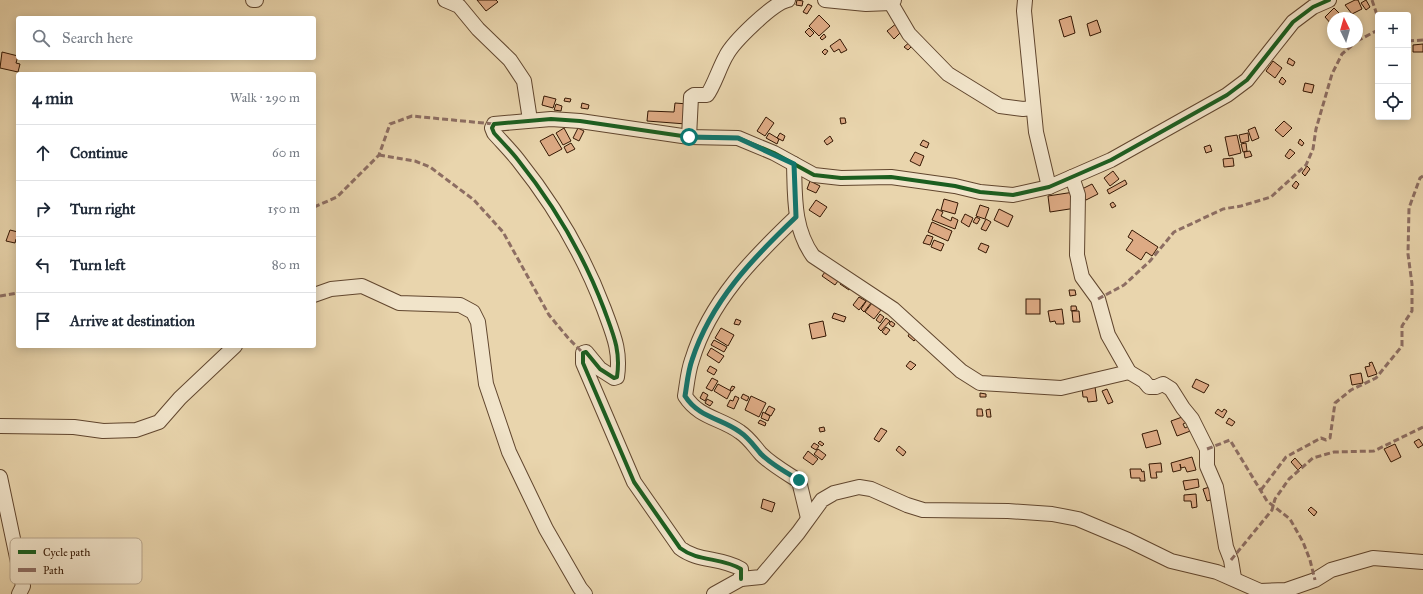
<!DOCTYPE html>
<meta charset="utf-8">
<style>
body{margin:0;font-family:"IM FELL Great Primer",serif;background:#f6f6f7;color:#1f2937}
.controls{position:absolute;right:12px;top:12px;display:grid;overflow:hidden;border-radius:4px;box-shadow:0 2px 10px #0003}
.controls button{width:36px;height:36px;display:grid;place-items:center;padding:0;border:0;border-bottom:1px solid #e0e1e3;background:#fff;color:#1f2937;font:20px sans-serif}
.compass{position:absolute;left:1327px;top:12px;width:36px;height:36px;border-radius:50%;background:#fff;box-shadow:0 2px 10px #0003;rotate:355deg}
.stop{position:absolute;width:12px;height:12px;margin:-9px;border:3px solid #0f766e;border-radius:50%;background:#fff}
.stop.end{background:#0f766e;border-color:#fff;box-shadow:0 1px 4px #0008}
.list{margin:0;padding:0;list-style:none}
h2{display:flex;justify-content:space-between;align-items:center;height:52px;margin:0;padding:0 16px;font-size:17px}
h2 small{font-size:13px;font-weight:400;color:#747a83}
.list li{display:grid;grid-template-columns:26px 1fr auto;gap:12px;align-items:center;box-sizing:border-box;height:56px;padding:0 16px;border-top:1px solid #e0e1e3}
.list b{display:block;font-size:15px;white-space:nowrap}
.list em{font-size:13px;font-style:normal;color:#747a83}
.icon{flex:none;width:22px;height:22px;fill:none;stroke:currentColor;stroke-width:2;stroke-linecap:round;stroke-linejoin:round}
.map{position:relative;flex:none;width:1423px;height:594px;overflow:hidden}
.search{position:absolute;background:#fff;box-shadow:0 2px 10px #0003;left:16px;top:16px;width:300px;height:44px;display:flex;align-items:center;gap:10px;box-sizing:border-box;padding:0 14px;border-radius:4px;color:#747a83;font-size:15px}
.panel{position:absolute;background:#fff;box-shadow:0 2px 10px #0003;left:16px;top:72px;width:300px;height:276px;border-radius:4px}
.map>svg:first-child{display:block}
</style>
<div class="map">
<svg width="1423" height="594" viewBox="0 0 1423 594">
<rect width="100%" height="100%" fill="#e9d5ad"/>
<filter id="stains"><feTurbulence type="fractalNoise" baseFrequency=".005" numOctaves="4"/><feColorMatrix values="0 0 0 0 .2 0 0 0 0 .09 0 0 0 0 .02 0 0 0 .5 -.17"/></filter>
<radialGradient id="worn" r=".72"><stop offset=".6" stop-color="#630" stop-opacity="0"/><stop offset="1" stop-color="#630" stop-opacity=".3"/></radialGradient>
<!-- building -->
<g fill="#ddaa84" stroke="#341703">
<polygon points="477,0 496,0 498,2 486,11"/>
<polygon points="797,0 803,1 802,6 796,5"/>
<polygon points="1355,0 1358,0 1362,9 1352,14 1345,5"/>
<polygon points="1366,0 1370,7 1366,10 1361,3"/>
<polygon points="808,4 812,6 807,14 803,12"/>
<polygon points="1334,8 1342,16 1333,18 1332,25 1325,17"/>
<polygon points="819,15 830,26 819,36 809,26"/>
<polygon points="1071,16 1075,33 1064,37 1059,20"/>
<polygon points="1097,20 1101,32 1090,36 1087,24"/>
<polygon points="897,23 903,30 894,39 887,31"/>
<polygon points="809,28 814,33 810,37 805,32"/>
<polygon points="824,34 826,37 822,40 820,38"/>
<polygon points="840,39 847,50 841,53 839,49 834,52 830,46"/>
<polygon points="911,41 914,44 908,50 904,47"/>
<polygon points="1423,44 1423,52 1413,52 1413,45"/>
<polygon points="825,49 828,51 825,55 822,52"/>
<polygon points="2,52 18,56 16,63 20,64 18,72 0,68"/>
<polygon points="1289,58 1295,62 1293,66 1287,63"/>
<polygon points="1273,61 1282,68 1275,78 1266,71"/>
<polygon points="1282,77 1286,81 1283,85 1279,82"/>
<polygon points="1305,83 1314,85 1312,93 1303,91"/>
<polygon points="544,96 556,99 553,108 542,105"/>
<polygon points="565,98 571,99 570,102 564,101"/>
<polygon points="582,103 589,105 588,109 581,108"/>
<polygon points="675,103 688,104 686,124 647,121 648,111 674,112"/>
<polygon points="556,104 562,106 561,111 554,110"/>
<polygon points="766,117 774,123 765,136 757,131"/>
<polygon points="840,118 845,118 846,123 841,124"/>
<polygon points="1284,121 1292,128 1283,137 1275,130"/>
<polygon points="1255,127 1259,138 1252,141 1248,130"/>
<polygon points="564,128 571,141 563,145 556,133"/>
<polygon points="578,128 584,131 579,141 573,138"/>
<polygon points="769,133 779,139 777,144 766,138"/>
<polygon points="780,133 785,136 783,141 777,138"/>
<polygon points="1248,133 1249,141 1241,143 1239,135"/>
<polygon points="553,134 562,149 549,156 540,141"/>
<polygon points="1237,135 1241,153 1229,156 1225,137"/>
<polygon points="830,136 833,141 827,145 824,141"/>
<polygon points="1300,139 1304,143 1302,146 1298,143"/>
<polygon points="923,140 929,143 927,148 920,145"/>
<polygon points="571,143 575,149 567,153 564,147"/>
<polygon points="1246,143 1247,151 1243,152 1241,144"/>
<polygon points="1210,145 1212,151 1206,153 1204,147"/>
<polygon points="1290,149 1295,153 1289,159 1285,156"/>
<polygon points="1250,151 1252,156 1245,158 1244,152"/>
<polygon points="915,152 924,156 920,166 910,161"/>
<polygon points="1233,158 1234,166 1224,167 1223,159"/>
<polygon points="1307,166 1310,169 1305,176 1302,173"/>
<polygon points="1113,171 1119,179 1110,186 1104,178"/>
<polygon points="1125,180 1127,184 1109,194 1107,190"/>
<polygon points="810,181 820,186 816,193 807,189"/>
<polygon points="1296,181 1299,184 1296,189 1292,186"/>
<polygon points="1092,184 1098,194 1086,200 1080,190"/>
<polygon points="1074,192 1076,208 1050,212 1048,196"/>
<polygon points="944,199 958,203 955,214 941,210"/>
<polygon points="816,200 827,207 820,217 809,210"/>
<polygon points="1113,202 1116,206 1112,208 1110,204"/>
<polygon points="980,205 989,208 985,219 976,216"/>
<polygon points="937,209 943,212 941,216 951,221 952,217 958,220 955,229 932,220"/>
<polygon points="999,209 1013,216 1008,227 994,220"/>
<polygon points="965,214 973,218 969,227 961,222"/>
<polygon points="976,217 980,219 977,224 973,222"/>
<polygon points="986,219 991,222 986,231 981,229"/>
<polygon points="932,222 952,231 948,241 928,232"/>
<polygon points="10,230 18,232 18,239 16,239 15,243 6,241"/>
<polygon points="1132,230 1158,247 1152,256 1146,252 1141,260 1126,250 1133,240 1128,237"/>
<polygon points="927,235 933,237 930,245 923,243"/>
<polygon points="934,240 944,244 941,251 931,247"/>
<polygon points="981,243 989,246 986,253 978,249"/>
<polygon points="828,268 841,277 835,285 822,276"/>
<polygon points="844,278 854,285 849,290 840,284"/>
<polygon points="1069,290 1075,290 1076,295 1070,296"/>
<polygon points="859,297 866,301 859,310 853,305"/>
<rect x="1026" y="299" width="14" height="15"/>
<polygon points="867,300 871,303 864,312 861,309"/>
<polygon points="872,303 881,310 874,319 865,312"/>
<polygon points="1071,306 1076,306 1077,310 1071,311"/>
<polygon points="1062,309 1064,324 1056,324 1055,321 1050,322 1048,311"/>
<polygon points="1072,311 1079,311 1080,322 1073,322"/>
<polygon points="834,313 846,317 844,322 832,318"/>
<polygon points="880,314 884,317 880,323 876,320"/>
<polygon points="886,318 890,321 881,331 878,328"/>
<polygon points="736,319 741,321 739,325 734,324"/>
<polygon points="823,321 826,336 812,339 809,324"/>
<polygon points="891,321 895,324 893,327 889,324"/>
<polygon points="886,327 890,330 886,335 882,332"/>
<polygon points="721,328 734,335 728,346 715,338"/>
<polygon points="911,331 918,336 914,341 908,336"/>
<polygon points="714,340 727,347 724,352 711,345"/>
<polygon points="711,348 724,356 719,363 707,355"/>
<polygon points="910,361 916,365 911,370 906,366"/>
<polygon points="1372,362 1377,374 1368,377 1365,367 1370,366 1369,363"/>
<polygon points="710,366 717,370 714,375 707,371"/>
<polygon points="1361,373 1363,383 1352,385 1350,375"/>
<polygon points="712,378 718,381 712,391 706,388"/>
<polygon points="1196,379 1209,385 1204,393 1192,387"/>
<polygon points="718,384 731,391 727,399 714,391"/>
<polygon points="732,386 735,387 732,391 730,390"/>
<polygon points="1095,387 1097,401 1088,402 1087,397 1083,397 1082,388"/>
<polygon points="1107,389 1113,402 1108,404 1102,391"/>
<polygon points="703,392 708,395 705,401 700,398"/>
<polygon points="980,393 986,394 986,397 980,397"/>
<polygon points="743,394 749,397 747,401 741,398"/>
<polygon points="735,396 739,398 734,409 727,406 730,400 733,401"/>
<polygon points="751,396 766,403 759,417 745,410"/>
<polygon points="707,399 713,402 710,406 705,403"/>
<polygon points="769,406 775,409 771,416 765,413"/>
<polygon points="977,409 982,409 983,416 977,416"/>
<polygon points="990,409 991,417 987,417 986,410"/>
<polygon points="1218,409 1222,412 1224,409 1227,411 1223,418 1215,413"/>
<polygon points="763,412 770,416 768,421 761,418"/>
<polygon points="1185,416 1187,422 1183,424 1185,428 1191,425 1193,430 1177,436 1171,421"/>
<polygon points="1229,418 1235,422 1232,426 1226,423"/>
<polygon points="760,420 766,423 765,426 758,423"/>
<polygon points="824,427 825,431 820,432 819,428"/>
<polygon points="881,428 887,431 879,442 874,439"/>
<polygon points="1157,430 1161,444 1146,448 1142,434"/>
<polygon points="1419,439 1423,445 1418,448 1414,442"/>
<polygon points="820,441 824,444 822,446 818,443"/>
<polygon points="814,443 819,446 816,450 811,447"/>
<polygon points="1395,444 1401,457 1391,462 1384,449"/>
<polygon points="899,446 906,452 903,456 896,450"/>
<polygon points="818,449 826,455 822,460 814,454"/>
<polygon points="808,451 818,459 813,465 803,458"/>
<polygon points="1192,457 1196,470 1187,472 1185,467 1181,468 1180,464 1181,470 1173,472 1171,463"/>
<polygon points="1295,458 1302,466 1298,470 1291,462"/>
<polygon points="1161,463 1162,472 1156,472 1157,478 1151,478 1149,464"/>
<polygon points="1130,469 1141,469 1142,472 1144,471 1145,481 1140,481 1140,478 1131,478"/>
<polygon points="1198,479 1199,487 1185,490 1183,481"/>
<polygon points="1213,486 1217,498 1207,501 1203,489"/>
<polygon points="1196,494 1197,507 1192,508 1191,501 1184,501 1184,495"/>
<polygon points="763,499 775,503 772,512 761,508"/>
<polygon points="1311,507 1317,512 1314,516 1308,510"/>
</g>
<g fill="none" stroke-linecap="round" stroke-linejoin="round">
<!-- minor casing -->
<g stroke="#61462e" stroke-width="16">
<g id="minor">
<polyline points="253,0 256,0"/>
<polyline points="445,0 459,6 478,29 510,60 524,81 530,120"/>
<polyline points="825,0 866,4 891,3 894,0"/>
<polyline points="889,0 909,34 948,74 1000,106 1023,109 1033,108"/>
<polyline points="1025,0 1024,11 1036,132 1049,187"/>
<path d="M 689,137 L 691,97 L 694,95 L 707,95 C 713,88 720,66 726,56 C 733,42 773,3 788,0"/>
<path d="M 794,164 C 795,196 793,228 813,256 L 893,309 L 961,371 L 980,383 L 1061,388 L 1129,372"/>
<polyline points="1072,177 1078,195 1077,255 1082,277 1098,299 1108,335 1129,372 1144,381 1149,387 1156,387 1163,384 1171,389 1183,408 1192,419 1207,449 1207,466 1216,487 1226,547 1231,560 1234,578"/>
<path d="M 796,217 C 753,258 710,301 692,360 C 688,371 687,384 685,396 C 699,418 721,418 740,432 C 749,438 754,446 761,454 C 772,465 785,472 799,481 L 808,518"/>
<polyline points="314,295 331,289 362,286 399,303 460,305 473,312 478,322 486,384 509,452 546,529 580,588 585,594"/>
<polyline points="0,426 74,427 103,431 136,430 159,422 180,398 235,346"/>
<polyline points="0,477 23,586 19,594"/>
<path d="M 741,579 L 741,569 C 721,557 698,562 680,548 L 634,482 L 583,363 L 583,353 L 586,352 L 600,369 L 614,378 L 617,377 C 621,350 613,334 604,309 C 584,256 554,205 518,160 C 511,151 502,142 494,133 L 492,128 L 494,124 L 551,119 L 580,121 L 689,137 L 738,138 L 774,153 L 814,175 L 841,178 L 891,177 L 955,186 L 980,192 L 1013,195 L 1049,187 L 1111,160 L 1227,95 L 1247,80 L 1293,22 L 1313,7 L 1329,0"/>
<polyline points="714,594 741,579 761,577 798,533 822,500 834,493 859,487 871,489 907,505 923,510 1008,511 1052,514 1078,519 1128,540 1171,561 1217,572 1260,591 1286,590 1315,580 1331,570 1373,558 1423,562"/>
</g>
</g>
<!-- minor -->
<use href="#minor" stroke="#f1e4ca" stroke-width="14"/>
<!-- quiet -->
<g stroke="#8d6e63" stroke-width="3" stroke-dasharray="6 3" stroke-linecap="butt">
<polyline points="1372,0 1378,18"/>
<polyline points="1357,41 1378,30"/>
<polyline points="1408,41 1423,40"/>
<polyline points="379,155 415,161 430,167 474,200 503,232 549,315 569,339 583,353"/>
<polyline points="314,207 337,197 379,155 390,124 412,116 494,124"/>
<polyline points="0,296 18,293"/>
<polyline points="1098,299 1124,285 1150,261 1174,232 1223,209 1241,206 1271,197 1306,165 1313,149 1316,129 1332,74 1342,54 1356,42"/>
<polyline points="1207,449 1230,440 1267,501 1290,519 1303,542 1310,560 1315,580"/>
<polyline points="1261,490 1286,457 1321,438 1326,440 1330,438 1335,403 1351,390 1376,378 1402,346 1402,326 1412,311 1412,284 1408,254 1409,208 1420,178 1423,176"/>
<polyline points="1231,560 1272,510 1275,499 1289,479 1313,458 1334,452 1374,451 1423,427"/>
</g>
<!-- cycleway casing -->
<g stroke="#f1e4ca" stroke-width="6">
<path id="cycleway" d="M 741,579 L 741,569 C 721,557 698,562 680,548 L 634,482 L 583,363 L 583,353 L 586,352 L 600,369 L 614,378 L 617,377 C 621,350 613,334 604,309 C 584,256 554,205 518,160 C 511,151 502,142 494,133 L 492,128 L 494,124 L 551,119 L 580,121 L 689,137 L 738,138 L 774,153 L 814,175 L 841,178 L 891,177 L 955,186 L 980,192 L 1013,195 L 1049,187 L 1111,160 L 1227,95 L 1247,80 L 1293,22 L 1313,7 L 1329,0"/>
</g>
<!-- cycleway -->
<use href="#cycleway" stroke="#1b5e20" stroke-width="4"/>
</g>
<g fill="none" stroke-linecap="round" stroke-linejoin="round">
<!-- route -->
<path stroke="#0f766e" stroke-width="5" d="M 689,137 L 738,138 L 794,164 L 796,217 C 753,258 711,301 692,360 C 688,371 687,384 685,396 C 699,418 721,418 740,432 C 749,438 754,446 761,454 C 772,465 785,472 799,480"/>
</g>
<!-- legend -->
<rect x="10" y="538" width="132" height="46" rx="6" fill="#f1e4ca" stroke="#b8a68e" stroke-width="1"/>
<rect x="18" y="550" width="18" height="4" fill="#1b5e20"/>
<rect x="18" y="568" width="18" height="4" fill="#8d6e63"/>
<g font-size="11" fill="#341703">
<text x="43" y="556">Cycle path</text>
<text x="43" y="574">Path</text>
</g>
<rect width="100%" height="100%" filter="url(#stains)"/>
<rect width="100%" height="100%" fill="url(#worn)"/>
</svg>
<div class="controls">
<button>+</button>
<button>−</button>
<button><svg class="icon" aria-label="locate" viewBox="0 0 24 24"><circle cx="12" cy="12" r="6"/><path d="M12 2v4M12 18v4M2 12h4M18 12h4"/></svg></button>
</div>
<svg class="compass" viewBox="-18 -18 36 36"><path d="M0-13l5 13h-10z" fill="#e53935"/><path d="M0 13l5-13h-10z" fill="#747a83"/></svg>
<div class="stop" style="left:689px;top:137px"></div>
<div class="stop end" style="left:799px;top:480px"></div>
<div class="search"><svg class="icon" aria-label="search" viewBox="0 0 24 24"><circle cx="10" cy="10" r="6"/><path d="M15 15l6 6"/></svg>Search here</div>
<section class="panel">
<h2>4 min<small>Walk · 290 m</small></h2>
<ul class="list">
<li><svg class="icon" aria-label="ahead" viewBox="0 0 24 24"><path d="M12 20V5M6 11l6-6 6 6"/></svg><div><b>Continue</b></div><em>60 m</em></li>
<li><svg class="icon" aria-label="right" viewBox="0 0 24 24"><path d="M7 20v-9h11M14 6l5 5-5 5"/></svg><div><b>Turn right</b></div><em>150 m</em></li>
<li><svg class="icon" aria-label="left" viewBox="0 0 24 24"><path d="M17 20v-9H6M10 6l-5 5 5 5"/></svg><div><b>Turn left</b></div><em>80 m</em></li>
<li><svg class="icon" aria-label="arrive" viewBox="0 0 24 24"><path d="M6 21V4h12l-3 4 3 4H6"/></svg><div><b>Arrive at destination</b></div></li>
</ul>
</section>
</div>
